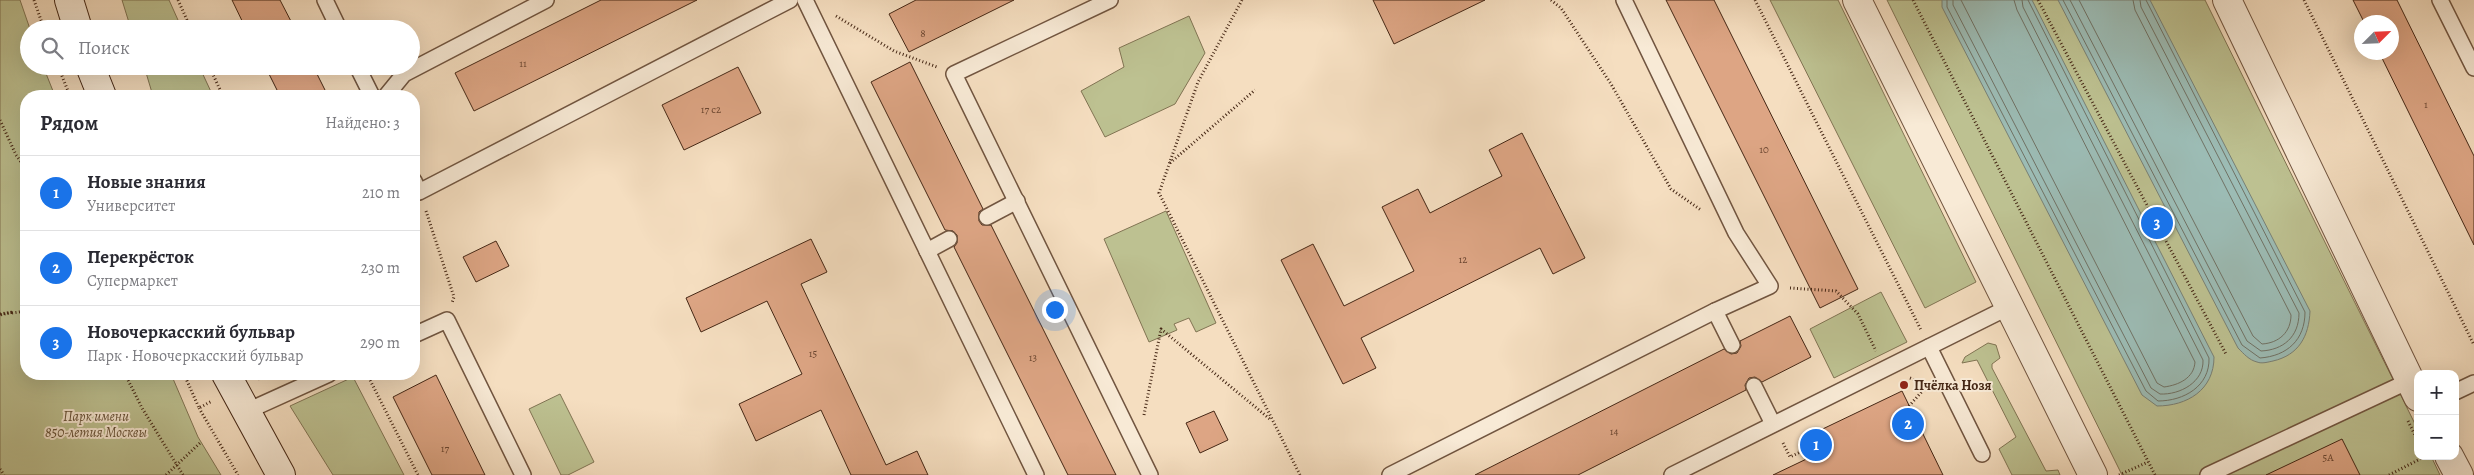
<!DOCTYPE html>
<html lang="ru">
<meta charset="utf-8">
<style>
body{margin:0;font-family:Alegreya,serif;background:#f7f7f7;color:#2b2b33}
.controls{position:absolute;right:15px;bottom:15px;display:grid;overflow:hidden;border-radius:10px;box-shadow:0 5px 20px #0002}
.controls button{width:45px;height:45px;display:grid;place-items:center;padding:0;border:0;border-bottom:1px solid #e1e1e2;background:#fff;color:#2b2b33;font:25px sans-serif}
.compass{position:absolute;left:2354px;top:15px;width:45px;height:45px;border-radius:50%;background:#fff;box-shadow:0 5px 20px #0002;rotate:66deg}
.you{position:absolute;left:1054px;top:309px;width:18px;height:18px;margin:-12px;border:4px solid #fff;border-radius:50%;background:#1a73e8;box-shadow:0 0 0 8px #1a73e833}
.badge{display:grid;place-items:center;width:32px;height:32px;border-radius:50%;background:#1a73e8;color:#fff;font-size:16px;font-weight:700}
.pin{position:absolute;translate:-50% -50%;border:2px solid #fff;box-shadow:0 1px 5px #0006}
.list{margin:0;padding:0;list-style:none}
h2{display:flex;justify-content:space-between;align-items:center;height:65px;margin:0;padding:0 20px;font-size:21px}
h2 small{font-size:16px;font-weight:400;color:#7c7c81}
.list li{display:grid;grid-template-columns:32px 1fr auto;gap:15px;align-items:center;box-sizing:border-box;height:75px;padding:0 20px;border-top:1px solid #e1e1e2}
.list b{display:block;font-size:19px;white-space:nowrap}
.list p{margin:0;font-size:16px;white-space:nowrap;color:#7c7c81}
.list em{font-size:16px;font-style:normal;color:#7c7c81}
.icon{flex:none;width:28px;height:28px;fill:none;stroke:currentColor;stroke-width:2;stroke-linecap:round;stroke-linejoin:round}
.map{position:relative;flex:none;width:2474px;height:475px;overflow:hidden}
.search{position:absolute;background:#fff;box-shadow:0 5px 20px #0002;left:20px;top:20px;width:400px;height:55px;display:flex;align-items:center;gap:12px;box-sizing:border-box;padding:0 18px;border-radius:28px;color:#7c7c81;font-size:19px}
.panel{position:absolute;background:#fff;box-shadow:0 5px 20px #0002;left:20px;top:90px;width:400px;height:290px;border-radius:20px}
.map>svg:first-child{display:block}
</style>
<div class="map">
<svg width="2474" height="475" viewBox="0 0 2474 475">
<rect width="100%" height="100%" fill="#f5dec0"/>
<filter id="stains"><feTurbulence type="fractalNoise" baseFrequency=".004" numOctaves="4"/><feColorMatrix values="0 0 0 0 .2 0 0 0 0 .09 0 0 0 0 .02 0 0 0 .5 -.17"/></filter>
<radialGradient id="worn" r=".72"><stop offset=".6" stop-color="#630" stop-opacity="0"/><stop offset="1" stop-color="#630" stop-opacity=".3"/></radialGradient>
<!-- green -->
<g fill="#bdc191" stroke="#817453">
<polygon points="0,0 20,0 30,29 29,66 43,66 55,96 26,96 26,374 171,374 198,437 221,475 0,475"/>
<polygon points="122,0 169,0 182,29 131,29"/>
<polygon points="1770,0 1838,0 1976,282 1925,308"/>
<polygon points="1887,0 2205,0 2418,430 2418,456 2431,456 2440,475 2122,475"/>
<polygon points="1189,16 1205,53 1175,104 1105,137 1081,91 1124,67 1119,48"/>
<polygon points="144,66 199,66 213,96 153,96"/>
<polygon points="1166,211 1216,323 1196,332 1189,318 1174,324 1177,330 1149,342 1104,239"/>
<polygon points="1881,292 1907,342 1834,378 1810,329"/>
<polygon points="1988,343 1996,345 2000,358 1992,364 1992,368 2046,471 2058,470 2060,475 2012,475 1999,449 2016,437 1977,360 1962,363 1965,357"/>
<polygon points="353,377 404,475 333,475 290,406"/>
<polygon points="560,394 594,462 568,475 561,475 529,409"/>
</g>
<!-- water -->
<g fill="#9cbcb5" stroke="#798075">
<path d="M 1942,0 L 2032,0 L 2214,357 C 2214,390 2187,406 2157,406 L 2142,395 L 1942,7 Z"/>
<path d="M 2058,0 L 2150,0 L 2310,311 C 2309,336 2299,355 2273,361 C 2268,362 2262,364 2257,362 C 2249,360 2244,354 2238,348 Z"/>
</g>
<g fill="none" stroke-linecap="round" stroke-linejoin="round">
<!-- shore -->
<g stroke="#707265" stroke-width="1">
<path d="M 1947,0 L 1947,7 L 2146,391 L 2158,401 C 2184,401 2210,386 2209,358 L 2028,0"/>
<path d="M 1953,0 L 1953,5 L 2151,388 L 2160,394 C 2180,395 2204,382 2203,360 L 2023,7 L 2022,0"/>
<path d="M 1961,0 L 2157,383 L 2164,387 C 2179,385 2194,378 2195,362 L 2017,10 L 2014,0"/>
<path d="M 2063,0 L 2242,345 L 2260,358 C 2287,356 2305,340 2305,312 L 2146,0"/>
<path d="M 2070,0 L 2247,341 L 2261,351 C 2283,350 2299,337 2299,313 L 2141,7 L 2140,0"/>
<path d="M 2079,0 L 2253,336 L 2262,344 C 2279,343 2291,332 2291,315 L 2135,10 L 2133,0"/>
</g>
</g>
<!-- building -->
<g fill="#dda584" stroke="#452715">
<polygon points="232,0 280,0 295,29 246,29"/>
<polygon points="601,0 697,0 474,111 455,73"/>
<polygon points="916,0 1014,0 909,52 889,14"/>
<polygon points="1373,0 1485,0 1394,44"/>
<polygon points="1666,0 1714,0 1858,289 1820,308"/>
<polygon points="2353,0 2397,0 2474,156 2474,245 2379,52 2392,52 2392,22 2364,22"/>
<polygon points="910,62 983,209 979,212 979,221 982,225 991,225 1116,475 1068,475 954,247 957,243 957,235 953,231 945,230 871,82"/>
<polygon points="265,66 313,66 328,96 280,96"/>
<polygon points="738,67 761,113 684,150 662,105"/>
<polygon points="1522,133 1585,258 1553,274 1540,248 1361,338 1376,368 1343,384 1281,260 1313,244 1344,306 1414,271 1382,207 1418,189 1430,213 1502,176 1489,150"/>
<polygon points="811,239 827,272 801,284 886,465 917,451 928,475 851,475 821,410 756,441 739,404 802,374 767,301 701,332 686,298"/>
<polygon points="496,241 509,266 476,282 463,257"/>
<polygon points="1790,316 1811,357 1762,382 1755,377 1749,378 1745,385 1746,390 1578,475 1475,475 1724,349 1731,354 1737,353 1741,346 1740,341"/>
<polygon points="436,375 458,420 485,475 432,475 393,397"/>
<polygon points="1902,391 1943,475 1773,475 1817,454 1808,436"/>
<polygon points="1214,411 1228,440 1200,453 1186,423"/>
<polygon points="2342,439 2360,475 2266,475"/>
</g>
<g fill="none" stroke-linecap="round" stroke-linejoin="round">
<!-- service casing -->
<g stroke="#715540" stroke-width="18">
<g id="service">
<polyline points="325,0 339,29"/>
<polyline points="805,0 1036,475"/>
<polyline points="1110,0 954,74 1150,475"/>
<polyline points="2440,0 2474,68"/>
<polyline points="357,66 372,96"/>
<polyline points="386,96 404,74 546,0"/>
<polyline points="414,181 419,192 790,0"/>
<polyline points="987,217 1017,201"/>
<polyline points="927,251 949,239"/>
<polyline points="1715,311 1732,345"/>
<polyline points="414,335 447,320 523,475"/>
<polyline points="1929,347 1982,454"/>
<polyline points="1754,386 1773,424"/>
<polyline points="2455,392 2474,383"/>
<polyline points="245,412 329,374"/>
<polyline points="1390,475 1715,311 1770,286 1736,233 1624,0"/>
<polyline points="1672,475 2011,306"/>
<polyline points="2208,475 2409,381"/>
</g>
</g>
<!-- minor casing -->
<g stroke="#715540" stroke-width="30">
<g id="minor">
<polyline points="2227,0 2418,397"/>
<polyline points="2449,456 2459,475"/>
</g>
</g>
<!-- tertiary casing -->
<g stroke="#715540" stroke-width="30">
<polyline id="tertiary" points="1857,0 2093,475"/>
</g>
<!-- secondary casing -->
<g stroke="#452715" stroke-width="30">
<g id="secondary">
<polyline points="69,0 78,29"/>
<polyline points="90,66 102,96"/>
<polyline points="226,374 281,475"/>
</g>
</g>
<!-- path -->
<g stroke="#452715" stroke-width="3" stroke-dasharray="1 2.5" stroke-linecap="butt">
<polyline points="34,0 44,29"/>
<polyline points="178,0 191,29"/>
<polyline points="1242,0 1198,82 1159,193 1300,475"/>
<polyline points="1551,0 1561,8 1611,84 1671,189 1701,210"/>
<polyline points="1755,0 1921,330"/>
<polyline points="1913,0 2155,475"/>
<polyline points="2038,0 2226,354"/>
<polyline points="2304,0 2474,345"/>
<polyline points="836,16 894,51 937,67"/>
<polyline points="58,66 70,96"/>
<polyline points="209,66 223,96"/>
<polyline points="0,120 16,155 26,169"/>
<polyline points="1170,163 1255,90"/>
<polyline points="426,211 454,297 452,303"/>
<polyline points="1790,288 1836,291 1858,314 1876,351"/>
<polyline points="12,313 26,311"/>
<polyline points="0,314 13,312 0,315"/>
<polyline points="125,374 142,408 183,475"/>
<polyline points="184,374 199,408 212,401"/>
<polyline points="367,374 418,475"/>
<polyline points="1910,378 1925,384"/>
<polyline points="258,379 264,376 263,374"/>
<polyline points="1909,406 1926,387"/>
<polyline points="199,408 238,475"/>
<polyline points="1144,415 1161,329 1271,420"/>
<polyline points="2408,421 2418,441"/>
<polyline points="1783,443 1790,457 1813,446"/>
<polyline points="0,469 4,475"/>
<polyline points="166,475 201,442"/>
<polyline points="2119,475 2148,462"/>
<polyline points="2389,475 2424,457"/>
</g>
<!-- service -->
<use href="#service" stroke="#f8ead6" stroke-width="15"/>
<!-- minor -->
<use href="#minor" stroke="#f8ead6" stroke-width="28"/>
<!-- tertiary -->
<use href="#tertiary" stroke="#f8ead6" stroke-width="28"/>
<!-- secondary -->
<use href="#secondary" stroke="#f8ead6" stroke-width="28"/>
</g>
<!-- markers -->
<circle fill="#8f2418" stroke="#f8ead6" stroke-width="2" cx="1904" cy="385" r="5"/>
<g text-anchor="middle" stroke-width="4" stroke-linejoin="round" paint-order="stroke">
<!-- number labels -->
<g font-size="11" fill="#6b4631">
<text x="923" y="37">8</text>
<text x="523" y="67">11</text>
<text x="2426" y="108">1</text>
<text x="711" y="113">17 с2</text>
<text x="1764" y="153">10</text>
<text x="1463" y="263">12</text>
<text x="813" y="357">15</text>
<text x="1033" y="361">13</text>
<text x="1614" y="435">14</text>
<text x="445" y="452">17</text>
<text x="2328" y="461">5А</text>
</g>
<!-- poi labels -->
<g font-size="14" font-weight="bold" fill="#452715" stroke="#f8ead6" text-anchor="start">
<text x="1914" y="390">Пчёлка Нозя</text>
</g>
<!-- park labels -->
<g font-size="14" font-style="italic" fill="#634e34" stroke="#f8ead6">
<text x="96" y="421">Парк имени<tspan x="96" dy="16">850-летия Москвы</tspan></text>
</g>
</g>
<rect width="100%" height="100%" filter="url(#stains)"/>
<rect width="100%" height="100%" fill="url(#worn)"/>
</svg>
<div class="controls">
<button>+</button>
<button>−</button>
</div>
<svg class="compass" viewBox="-18 -18 36 36"><path d="M0-13l5 13h-10z" fill="#e53935"/><path d="M0 13l5-13h-10z" fill="#7c7c81"/></svg>
<div class="you"></div>
<div class="pin badge" style="left:1816px;top:445px">1</div>
<div class="pin badge" style="left:1908px;top:424px">2</div>
<div class="pin badge" style="left:2157px;top:223px">3</div>
<div class="search"><svg class="icon" aria-label="search" viewBox="0 0 24 24"><circle cx="10" cy="10" r="6"/><path d="M15 15l6 6"/></svg>Поиск</div>
<section class="panel">
<h2>Рядом<small>Найдено: 3</small></h2>
<ul class="list">
<li><span class="badge">1</span><div><b>Новые знания</b><p>Университет</p></div><em>210 m</em></li>
<li><span class="badge">2</span><div><b>Перекрёсток</b><p>Супермаркет</p></div><em>230 m</em></li>
<li><span class="badge">3</span><div><b>Новочеркасский бульвар</b><p>Парк · Новочеркасский бульвар</p></div><em>290 m</em></li>
</ul>
</section>
</div>
